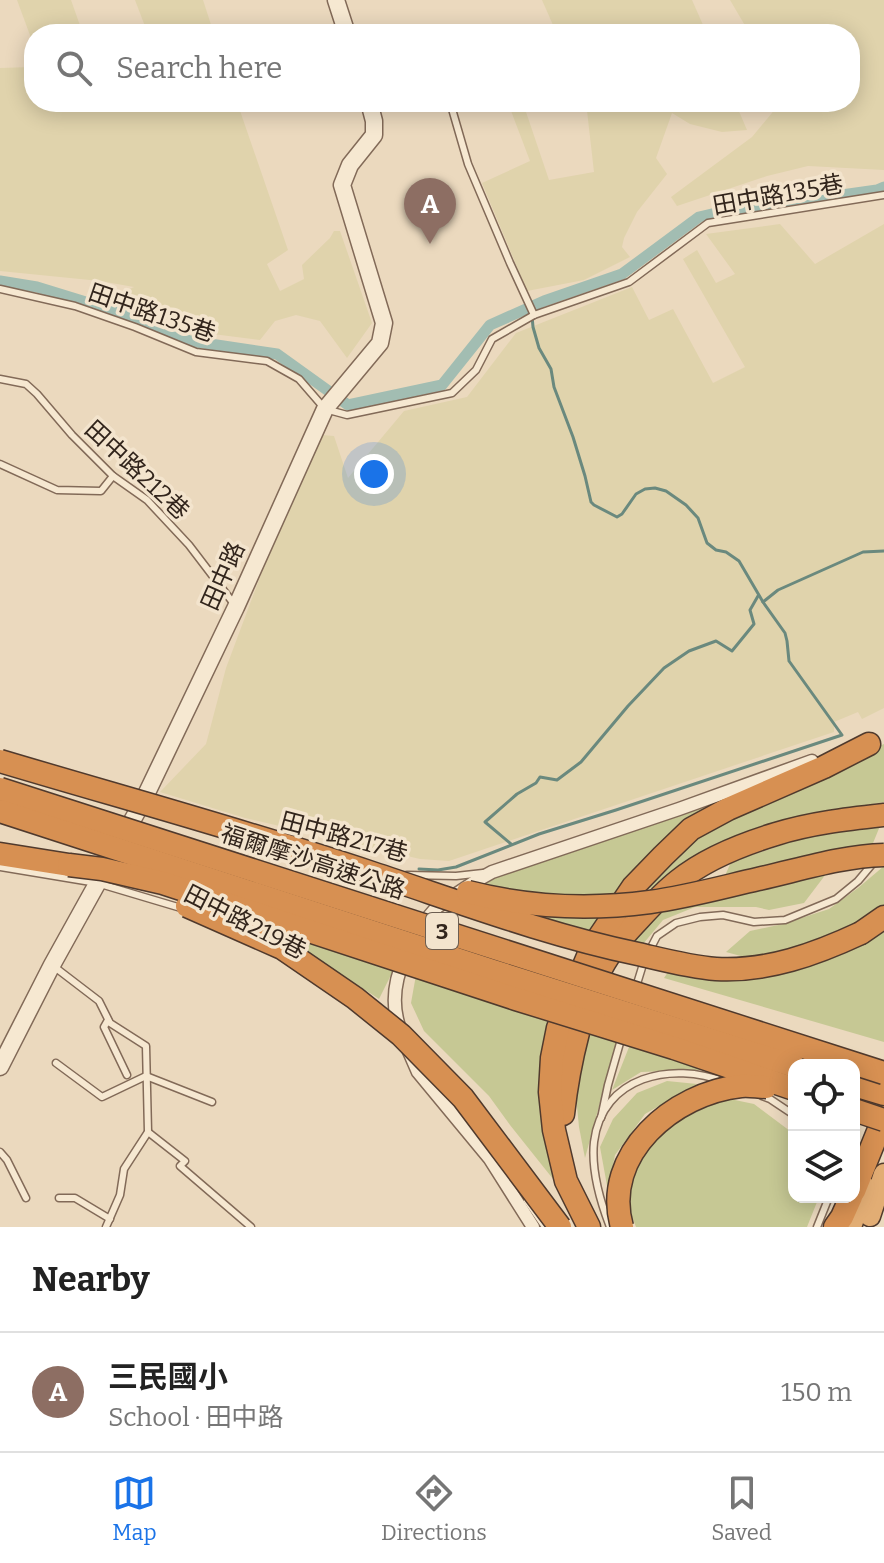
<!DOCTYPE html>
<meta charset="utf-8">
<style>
body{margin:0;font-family:Bitter,"Noto Sans TC",serif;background:#f6f6f6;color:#222}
.controls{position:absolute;right:24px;bottom:24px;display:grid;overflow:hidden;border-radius:16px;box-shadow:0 4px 20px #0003}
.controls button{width:72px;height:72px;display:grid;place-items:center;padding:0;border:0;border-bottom:2px solid #e0e0e0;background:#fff;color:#222;font:40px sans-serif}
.you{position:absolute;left:374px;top:474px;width:28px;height:28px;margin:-20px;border:6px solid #fff;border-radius:50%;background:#1a73e8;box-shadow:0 0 0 12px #1a73e833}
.badge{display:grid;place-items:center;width:52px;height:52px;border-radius:50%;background:#1a73e8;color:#fff;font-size:26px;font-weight:700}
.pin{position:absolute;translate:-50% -66px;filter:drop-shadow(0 2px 4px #0008)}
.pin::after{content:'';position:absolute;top:42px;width:28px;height:24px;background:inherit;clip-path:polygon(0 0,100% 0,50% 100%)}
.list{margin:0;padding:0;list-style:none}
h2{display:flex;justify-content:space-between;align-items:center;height:104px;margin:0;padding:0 32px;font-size:34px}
h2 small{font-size:26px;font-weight:400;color:#767676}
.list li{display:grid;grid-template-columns:52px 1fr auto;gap:24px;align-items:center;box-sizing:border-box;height:120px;padding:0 32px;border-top:2px solid #e0e0e0}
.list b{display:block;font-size:30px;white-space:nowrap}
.list p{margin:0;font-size:26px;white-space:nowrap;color:#767676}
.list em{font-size:26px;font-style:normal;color:#767676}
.icon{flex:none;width:44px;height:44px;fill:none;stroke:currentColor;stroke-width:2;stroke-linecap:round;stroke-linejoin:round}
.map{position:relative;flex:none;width:884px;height:1227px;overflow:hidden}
.search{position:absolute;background:#fff;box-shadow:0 4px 20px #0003;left:24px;right:24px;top:24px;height:88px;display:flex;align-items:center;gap:20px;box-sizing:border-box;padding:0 28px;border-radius:32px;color:#767676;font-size:30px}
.sheet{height:224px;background:#fff}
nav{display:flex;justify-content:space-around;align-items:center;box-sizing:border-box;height:112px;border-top:2px solid #e0e0e0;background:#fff;font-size:22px;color:#767676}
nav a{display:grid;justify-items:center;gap:4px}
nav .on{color:#1a73e8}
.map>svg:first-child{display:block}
</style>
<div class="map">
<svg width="884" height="1227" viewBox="0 0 884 1227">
<rect width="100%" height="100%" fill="#ebd9be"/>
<!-- farmland -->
<g fill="#e0d3ac">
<polygon points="17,0 71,0 83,34 34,34 34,46"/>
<polygon points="135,0 203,0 214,34 148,34"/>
<polygon points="542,0 692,0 707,34 557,34"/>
<polygon points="730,0 884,0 884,170 808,166 767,176 677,206 671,197 752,137 781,102 850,102 850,34 750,34"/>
<polygon points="34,51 34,102 237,102 288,250 267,264 280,291 304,279 302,265 330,238 334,231 340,231 372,323 347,358 320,321 296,315 275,321 260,340 197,332 107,303 112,297 134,287 100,281 0,271 0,68 32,67 31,54"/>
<polygon points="586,102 735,102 747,130 722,132 690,124 672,113 656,158 667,174 637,212 624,238 622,247 630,257 584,280 527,291 482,183 530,161 508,103 524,106 549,180 594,172"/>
<polygon points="780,224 815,264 884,224 884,708 862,719 858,712 834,722 834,732 449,861 420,859 245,818 160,792 206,744 226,668 284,513 322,435 334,436 348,478 404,411 467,397 516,333 632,287 649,320 673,309 713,383 745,367 683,259 697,250 716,283 735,274 706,234"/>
</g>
<!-- green -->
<g fill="#c6c894">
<polygon points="884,744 884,802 782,820 724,843 652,888 644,890 667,856 739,812 847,759"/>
<polygon points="714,801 617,893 593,898 533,898 480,887 502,874"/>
<polygon points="880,826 871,848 724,878 731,862 803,838"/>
<polygon points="884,866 884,908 811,949 748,958 726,952 750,931 783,924 829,909 858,888"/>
<polygon points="826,874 804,903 769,910 756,907 695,907 663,920 643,944 631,940 665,908 740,895"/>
<polygon points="531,915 604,916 589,934"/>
<polygon points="884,928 884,1042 664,978 668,972 751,978"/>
<polygon points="278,933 394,969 379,999"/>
<polygon points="416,975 555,1022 557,1184 510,1125 489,1096 424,1031 411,1003"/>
<polygon points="586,1030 617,1040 585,1158 579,1127 574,1076"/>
<polygon points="631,1042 726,1069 641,1072 612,1090"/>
<polygon points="667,1081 697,1084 645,1114 615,1155 608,1191 600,1147 613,1119 637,1093"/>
<polygon points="730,1099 754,1104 794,1134 794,1197 819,1197 807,1227 636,1227 625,1199 638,1157 677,1121 709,1106"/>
</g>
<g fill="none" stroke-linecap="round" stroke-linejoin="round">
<!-- stream -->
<g stroke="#6a897e" stroke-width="3">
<polyline points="763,602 778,590 863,552 884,551"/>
<polyline points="511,844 485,822 517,794 536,783 540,777 557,780 581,762 628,706 664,668 689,651 716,641 732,651 754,624 750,610 758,596"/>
<polyline points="419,869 438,870 456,867 539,834 616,810 842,735 789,661 787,641 785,633 763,602 739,561 726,552 716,550 707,543 698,518 686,505 666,491 655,488 645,489 636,494 622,514 617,517 594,505 591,502 585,476 573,437 554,387 551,369 539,348 533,327 532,316"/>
</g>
<!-- canal -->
<polyline stroke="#a2bdb2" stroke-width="11" points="0,281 37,287 115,311 190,341 277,354 348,405 442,385 490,325 544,301 622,274 699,217 716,213 877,190 884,187"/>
<!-- service casing -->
<g stroke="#826a58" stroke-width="9">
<g id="service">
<polyline points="450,102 468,164 510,263 534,315"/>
<polyline points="0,289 75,306 135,327 196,352 267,361 299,379 325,409 347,415 452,393 476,370 492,339 534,315 629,282 708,223 884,195"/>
<polyline points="0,379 26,384 37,394 72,435 113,476 147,500 189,545 234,604"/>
<polyline points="0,464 57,490 101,491 113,476"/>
<polyline points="0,867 97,883 181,908"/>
<polyline points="407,875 456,876 483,873"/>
<polyline points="52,965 99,1001 110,1023 146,1046 148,1132 124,1169 120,1195 106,1227"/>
<polyline points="636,987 644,961 657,936 676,923 700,917 723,915 754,922 785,920 836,899 858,881 874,862"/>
<polyline points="108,1020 104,1027 127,1075"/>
<polyline points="56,1063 102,1097 146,1076 212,1102"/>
<polyline points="762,1096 770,1099 794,1115"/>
<polyline points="601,1118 608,1085 622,1036"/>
<polyline points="148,1132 185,1161 180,1166 251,1227"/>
<polyline points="0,1152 7,1160 26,1198"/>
<polyline points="59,1198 75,1198 110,1219"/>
<polyline points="527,1201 545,1227"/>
<path d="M 610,1227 C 600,1201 591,1170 594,1142 C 602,1076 672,1061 725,1082"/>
<polyline points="817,1227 829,1197"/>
</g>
</g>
<!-- minor casing -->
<g stroke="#826a58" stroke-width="15">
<g id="minor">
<polyline points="420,927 437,907 476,881 492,872 679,809 812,761"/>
<path d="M 401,1032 C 391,1007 394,981 405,957"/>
<polyline points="408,1049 418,1072 490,1159 533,1227"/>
</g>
</g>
<!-- tertiary casing -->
<g stroke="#826a58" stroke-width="19">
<g id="tertiary">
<polyline points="336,0 347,34"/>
<polyline points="0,1067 52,965 143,801 236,607 325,409 380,343 384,323 342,185 350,165 374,135 374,121 369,102"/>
</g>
</g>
<!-- trunk casing -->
<g stroke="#503a2d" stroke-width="23">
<g id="trunk">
<polyline points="870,1216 884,1174"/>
<polyline points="851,1227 865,1187"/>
</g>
</g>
<!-- motorway casing -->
<g stroke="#503a2d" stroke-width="25">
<g id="motorway">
<polyline points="0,854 69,865"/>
<polyline points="861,933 884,917"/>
<polyline points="854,1085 884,1094"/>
<path d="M 563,1114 C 568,1068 583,995 608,957 C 616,943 628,931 639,919 C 651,906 664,892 678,881 C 705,859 743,844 776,834 C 811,823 848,819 884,815"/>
<polyline points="854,1191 884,1117"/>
<polyline points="589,1227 566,1181 554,1130 550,1092 552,1058 558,1028 591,949 633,887 663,856 691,829 728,809 824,767 869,744"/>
<polyline points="835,1227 842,1217 851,1197"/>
</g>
</g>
<!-- service -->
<use href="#service" stroke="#f6e8d1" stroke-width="6"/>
<!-- minor -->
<use href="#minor" stroke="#f6e8d1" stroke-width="12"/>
<!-- tertiary -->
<use href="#tertiary" stroke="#f6e8d1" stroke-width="16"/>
<!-- trunk -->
<use href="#trunk" stroke="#e2ad74" stroke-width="20"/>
<!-- motorway -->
<use href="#motorway" stroke="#d79052" stroke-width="22"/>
<!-- motorway-bridge casing -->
<g stroke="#503a2d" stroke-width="25" stroke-linecap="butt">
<g id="motorway-bridge">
<path d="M 0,761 C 124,798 249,832 372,873 C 460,902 547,935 638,954 C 664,960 690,967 716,969 C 767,972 816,954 861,933"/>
<polyline points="0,789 884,1073"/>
<polyline points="0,811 493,971 794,1066"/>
<polyline points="69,865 102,869 163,883 516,999 674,1048 794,1089"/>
<path d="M 468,892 C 527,907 590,910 650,902 C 687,897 723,887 758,879 C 799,870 842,856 884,855"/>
<polyline points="187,906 282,948 355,998 401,1035 463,1098 560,1227"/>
<polyline points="854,1110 884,1120"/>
<path d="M 622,1227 C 601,1154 674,1093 741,1086 C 749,1085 758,1087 766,1087"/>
</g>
</g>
<!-- motorway-bridge -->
<use href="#motorway-bridge" stroke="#d79052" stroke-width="22"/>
</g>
<g text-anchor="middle" stroke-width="7" stroke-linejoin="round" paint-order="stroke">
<!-- shield labels -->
<rect fill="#f3e4cd" stroke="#6c5e51" stroke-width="2" x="426" y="913" width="32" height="36" rx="6"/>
<g font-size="22" font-weight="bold" fill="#32251c">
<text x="442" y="939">3</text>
</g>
<!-- street labels -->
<g font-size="24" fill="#32251c" stroke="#f3e4cd">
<text transform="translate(778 195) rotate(-10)" y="8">田中路135巷</text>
<text transform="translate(152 313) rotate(19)" y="8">田中路135巷</text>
<text transform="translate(137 470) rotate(43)" y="8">田中路212巷</text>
<text transform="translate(223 576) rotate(-66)" y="8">田中路</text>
<text transform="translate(344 837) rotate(15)" y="8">田中路217巷</text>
<text transform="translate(313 862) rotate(18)" y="8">福爾摩沙高速公路</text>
<text transform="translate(245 922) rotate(27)" y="8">田中路219巷</text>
</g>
</g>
</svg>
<div class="controls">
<button><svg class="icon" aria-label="locate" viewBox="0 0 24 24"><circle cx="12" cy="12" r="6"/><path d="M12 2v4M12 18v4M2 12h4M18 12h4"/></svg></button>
<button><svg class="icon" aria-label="layers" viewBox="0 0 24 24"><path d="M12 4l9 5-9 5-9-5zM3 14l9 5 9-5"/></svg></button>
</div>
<div class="you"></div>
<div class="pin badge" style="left:430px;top:244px;background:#8d6e63">A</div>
<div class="search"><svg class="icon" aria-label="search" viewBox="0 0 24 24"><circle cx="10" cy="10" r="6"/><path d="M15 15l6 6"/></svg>Search here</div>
</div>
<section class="sheet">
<h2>Nearby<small></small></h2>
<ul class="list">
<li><span class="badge" style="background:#8d6e63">A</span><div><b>三民國小</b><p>School · 田中路</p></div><em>150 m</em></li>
</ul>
</section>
<nav>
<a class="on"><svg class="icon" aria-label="map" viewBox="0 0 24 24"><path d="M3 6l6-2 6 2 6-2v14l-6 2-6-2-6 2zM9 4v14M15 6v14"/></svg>Map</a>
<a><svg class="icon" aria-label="directions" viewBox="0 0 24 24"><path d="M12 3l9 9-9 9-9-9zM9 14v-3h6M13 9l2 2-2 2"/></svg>Directions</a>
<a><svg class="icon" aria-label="saved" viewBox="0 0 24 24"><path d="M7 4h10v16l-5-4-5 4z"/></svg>Saved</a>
</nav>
